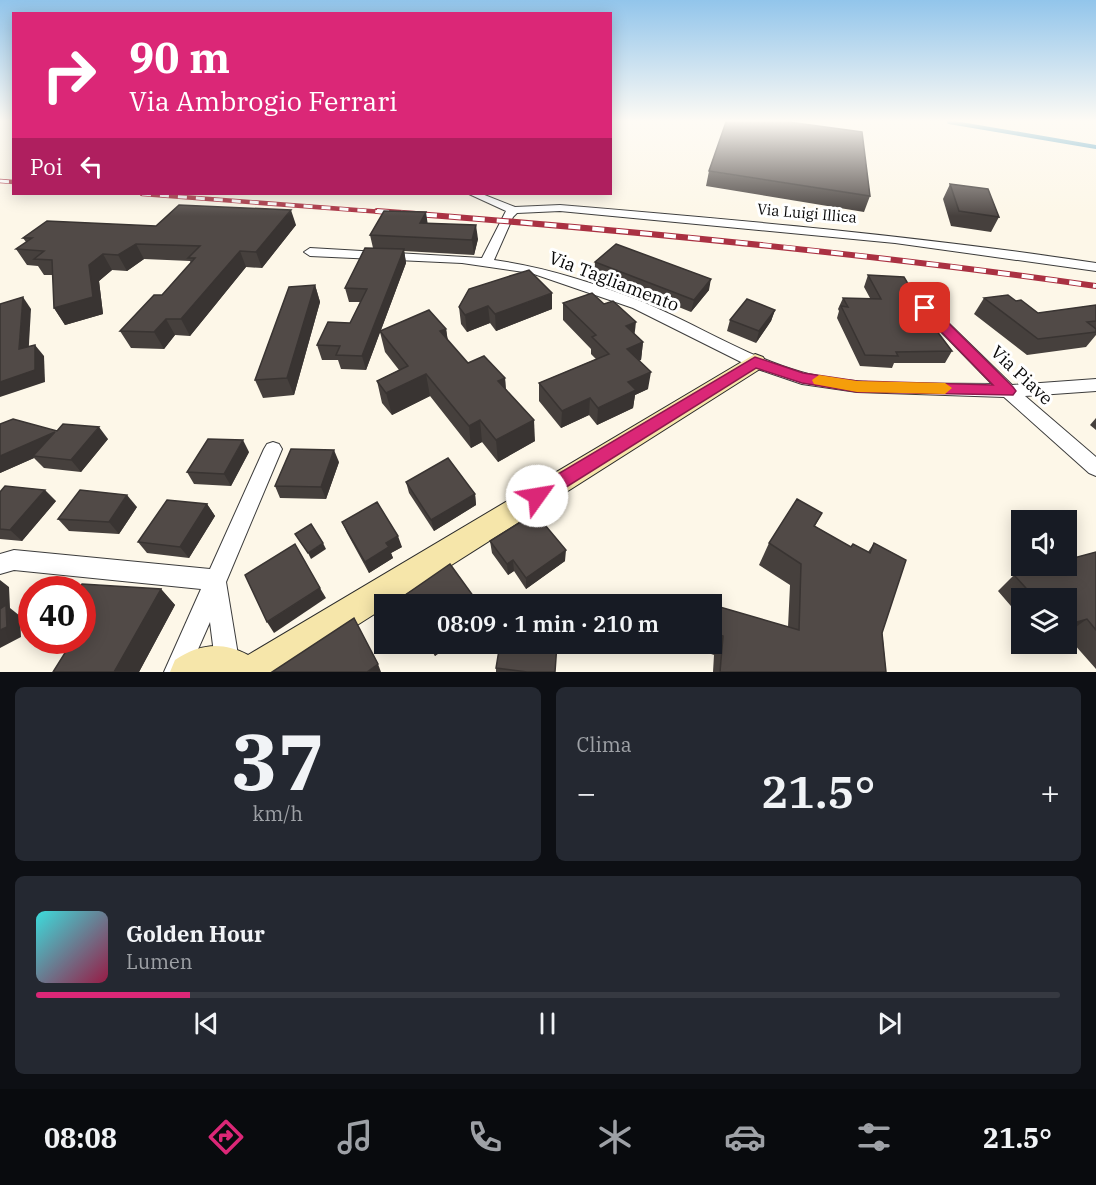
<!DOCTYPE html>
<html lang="it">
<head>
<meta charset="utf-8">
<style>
	body { margin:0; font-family:"IBM Plex Serif",serif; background:#242831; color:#f1f3f6; height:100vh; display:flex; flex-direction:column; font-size:22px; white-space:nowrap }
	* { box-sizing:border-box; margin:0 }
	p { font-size:20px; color:#9ea1a6 }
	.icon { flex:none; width:33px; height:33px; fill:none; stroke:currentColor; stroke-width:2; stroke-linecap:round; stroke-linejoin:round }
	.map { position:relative; height:672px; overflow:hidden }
	.details { display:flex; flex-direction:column; gap:15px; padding:15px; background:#0d0f14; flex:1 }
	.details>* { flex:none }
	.banner { position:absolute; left:12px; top:12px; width:600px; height:183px; border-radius:0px; box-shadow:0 3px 15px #0003; background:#db2777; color:#fff; overflow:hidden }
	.buttons { position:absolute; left:1011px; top:510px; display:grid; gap:12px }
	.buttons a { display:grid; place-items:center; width:66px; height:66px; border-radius:0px; background:#171b24; box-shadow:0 3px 15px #0003; font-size:30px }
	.speed { position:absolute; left:18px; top:576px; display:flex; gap:12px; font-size:30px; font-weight:700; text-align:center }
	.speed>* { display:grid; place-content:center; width:78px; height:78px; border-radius:50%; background:#171b24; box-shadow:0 3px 15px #0003; line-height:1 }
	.speed .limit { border:9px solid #d22; background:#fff; color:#111 }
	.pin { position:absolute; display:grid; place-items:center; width:51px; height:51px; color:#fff; margin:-26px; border-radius:12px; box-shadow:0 3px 9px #0006 }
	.me { position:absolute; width:66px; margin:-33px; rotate:58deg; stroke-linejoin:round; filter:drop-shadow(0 0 4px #0008) }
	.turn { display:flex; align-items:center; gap:21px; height:126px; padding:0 18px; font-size:27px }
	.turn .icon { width:78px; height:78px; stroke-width:2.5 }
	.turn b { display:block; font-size:42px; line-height:51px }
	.then { display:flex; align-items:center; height:57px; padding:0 18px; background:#0003; gap:12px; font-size:22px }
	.big { font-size:45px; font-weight:600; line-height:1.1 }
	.details .widget { flex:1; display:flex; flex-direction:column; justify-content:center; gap:9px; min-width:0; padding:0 21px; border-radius:9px; background:#242831 }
	.details .dial { align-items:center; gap:0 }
	.dial b { font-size:78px; line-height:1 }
	.song { display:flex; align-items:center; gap:18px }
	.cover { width:72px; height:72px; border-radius:9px; background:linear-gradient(135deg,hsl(180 70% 55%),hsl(340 70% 35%)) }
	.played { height:6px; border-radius:3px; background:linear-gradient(90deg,#db2777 15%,#363941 15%) }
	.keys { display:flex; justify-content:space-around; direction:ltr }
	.heat { display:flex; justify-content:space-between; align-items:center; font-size:33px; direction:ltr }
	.details .tiles { flex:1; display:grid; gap:15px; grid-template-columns:1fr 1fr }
	.widget:last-child { grid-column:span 2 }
	.trip { position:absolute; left:374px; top:594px; width:348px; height:60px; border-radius:0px; background:#171b24; box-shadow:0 3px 15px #0003; font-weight:600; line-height:60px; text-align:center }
	.tabs { display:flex; height:96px; justify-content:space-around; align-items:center; background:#090b0e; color:#9ea1a6 }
	.tabs .icon { width:42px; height:42px }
	.tabs .active { color:#db2777 }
	.tabs b { font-size:27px; color:#f1f3f6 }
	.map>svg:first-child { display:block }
</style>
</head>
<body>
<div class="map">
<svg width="1096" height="672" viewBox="0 0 1096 672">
	<rect width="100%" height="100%" fill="#fdf7e8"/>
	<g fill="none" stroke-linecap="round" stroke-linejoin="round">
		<polyline stroke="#4198be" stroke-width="4" points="949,122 1096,147"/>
		<g stroke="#3c3c3c" stroke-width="2">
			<g id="street">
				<path d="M469 194H482L515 207 560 205C739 220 918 236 1096 263V271L895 243 560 211 517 213 513 217 494 260C545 267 595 283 643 302 696 324 745 356 801 372 854 387 935 383 992 384L918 308 925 304 930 305 1012 385 1096 379V391L1025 396 1096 457V476L1089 473 1004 397 857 392 802 384 749 366 633 308 531 273 462 263 310 256 304 252 310 248 482 258 506 211Z"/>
				<polygon points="273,442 279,444 282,449 226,582 239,661 236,670 230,672 218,670 215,661 210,622 188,672 164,672 201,589 14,570 0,574 0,554 14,550 210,569 264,449 267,444"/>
			</g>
		</g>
		<g stroke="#2b2b2b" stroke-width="2">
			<path id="secondary" d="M755 354 763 357 766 362 763 367 390 604H384V608L283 672H170L175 660C199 644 222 641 248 655Z"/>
		</g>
		<use href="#street" fill="#fff" fill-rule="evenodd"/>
		<use href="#secondary" fill="#f6e6aa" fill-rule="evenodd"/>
		<g stroke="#aa3142" stroke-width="4.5">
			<g id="rail-far1">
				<polyline points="0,181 14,182"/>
				<polyline points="142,194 396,213"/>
			</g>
		</g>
		<g stroke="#aa3142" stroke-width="6">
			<path id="rail" d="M377 211C618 229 857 252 1096 286"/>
		</g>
		<use href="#rail-far1" stroke="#fff" stroke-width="3" stroke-dasharray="9" stroke-linecap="butt"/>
		<use href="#rail" stroke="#fff" stroke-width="4" stroke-dasharray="12" stroke-linecap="butt"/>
	</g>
	<g fill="#46403d">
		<polygon points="709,171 870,196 864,212 706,186"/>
		<polygon points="950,184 999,217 991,232 951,226 943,199"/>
		<polygon points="427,223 478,239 474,255 404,251 406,263 381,330 446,329 448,341 468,363 505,378 506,389 535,441 498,462 482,442 471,448 430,396 392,415 382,403 377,381 399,370 385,352 380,332 366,370 341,369 338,360 322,360 317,345 350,323 360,302 349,302 345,288 373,248 370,235"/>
		<polygon points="296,225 262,268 246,267 190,336 175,335 164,349 131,348 120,331 162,295 191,263 190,261 144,259 127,271 112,270 99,281 103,314 65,325 54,308 53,275 44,275 38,266 27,265 16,249 26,242 23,238 156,226"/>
		<polygon points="595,262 709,290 691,312 594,273"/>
		<polygon points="868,275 933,326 952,351 945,363 894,363 892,368 860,366 837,318 839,311 838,309 843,298 870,298 864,287"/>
		<polygon points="315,285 320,302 294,395 263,398 255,380"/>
		<polygon points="469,289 552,309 496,331 490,323 467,332 461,324 459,307"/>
		<polygon points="984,298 1016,301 1038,313 1096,305 1096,335 1086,347 1027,355 974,314"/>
		<polygon points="563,303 634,335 643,342 641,360 639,360 648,389 635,395 633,408 597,425 589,415 561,428 539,401 539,383 596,359 591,354 591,349 563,320"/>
		<polygon points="775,310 771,321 756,343 727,331 730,320"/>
		<polygon points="1096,418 1096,430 1090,425"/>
		<polygon points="0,424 57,431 108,439 81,472 44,468 34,458 0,473"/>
		<polygon points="249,452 231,486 194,484 187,472"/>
		<polygon points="339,462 326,499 280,498 275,486"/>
		<polygon points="406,482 475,494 476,505 434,531 409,493"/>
		<polygon points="0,492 56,501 22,541 0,539"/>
		<polygon points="207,504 215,516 189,558 147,553 138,542"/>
		<polygon points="137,507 119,534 69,531 58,519"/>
		<polygon points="822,513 815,526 850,547 853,544 868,552 874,543 886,672 713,672 714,655 702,651 703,644 711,644 711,611 713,605 788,627 790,585 759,565 769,543"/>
		<polygon points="342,522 402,547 391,553 393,558 369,573 347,533"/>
		<polygon points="490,541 565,561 526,589 514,571 508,575 492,553"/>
		<polygon points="1096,552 1096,669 1066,635 1066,598 1022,598 1022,619 998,591 1014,575"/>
		<polygon points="161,589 175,605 139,672 53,672 69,647 60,640 82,640"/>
		<polygon points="427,644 451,644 435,656"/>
		<polygon points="496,668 555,672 496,672"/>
	</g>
	<g fill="#393432">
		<polygon points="291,210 296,225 262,268 256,252"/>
		<polygon points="426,212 428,226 420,223"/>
		<polygon points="476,225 478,239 474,255 472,240"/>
		<polygon points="136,244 144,259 127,271 118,255"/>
		<polygon points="404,249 406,263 366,370 362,356"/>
		<polygon points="240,251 246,267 190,336 181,319"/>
		<polygon points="103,254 112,270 99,281 103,314 65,325 54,308 89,265"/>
		<polygon points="711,279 709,290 691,312 694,300"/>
		<polygon points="315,285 320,302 294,395 287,378"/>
		<polygon points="552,293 552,309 496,331 495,314"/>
		<polygon points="23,297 31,309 28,361 19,349"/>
		<polygon points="488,306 490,323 467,332 465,315"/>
		<polygon points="775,310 771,321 756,343 759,331"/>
		<polygon points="166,319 175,335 164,349 154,332"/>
		<polygon points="636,322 634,339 626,326"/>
		<polygon points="446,329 449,350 440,331"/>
		<polygon points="643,342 641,360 625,366 627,349"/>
		<polygon points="35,345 44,356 45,382 0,397 0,382"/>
		<polygon points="651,372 648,389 635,395 633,408 597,425 598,408 628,382"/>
		<polygon points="426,374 430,396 392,415 386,393"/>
		<polygon points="505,378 506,400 498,381"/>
		<polygon points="590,398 589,415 561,428 562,411"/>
		<polygon points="480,420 482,442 471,448 469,426"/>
		<polygon points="534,420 535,441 498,462 496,440"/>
		<polygon points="99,427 108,439 81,472 71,460"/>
		<polygon points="55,432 33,456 34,458 0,473 0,456"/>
		<polygon points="243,440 249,452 231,486 224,474"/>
		<polygon points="334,450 339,462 326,499 321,487"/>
		<polygon points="45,490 56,501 22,541 10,530"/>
		<polygon points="475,494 476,505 434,531 431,520"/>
		<polygon points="127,495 137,507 119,534 109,522"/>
		<polygon points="207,504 215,516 189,558 180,547"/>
		<polygon points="398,536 402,547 391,553 393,558 369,573 365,562 386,543"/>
		<polygon points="323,543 326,549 311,559 308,553"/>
		<polygon points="566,550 565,561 526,589 526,578"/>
		<polygon points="513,560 514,571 508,575 507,564"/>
		<polygon points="0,580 9,587 10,608 20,616 21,637 0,648"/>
		<polygon points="320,588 326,598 274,633 267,622"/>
		<polygon points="161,589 175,605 139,672 114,672"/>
		<polygon points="474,597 476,604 464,604"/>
		<polygon points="1087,619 1066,634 1066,625"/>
		<polygon points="435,644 451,644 435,656 432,646"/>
		<polygon points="378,664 381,672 367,672"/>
	</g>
	<g fill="#514a47" stroke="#393432" stroke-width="1.5">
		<polygon points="726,122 789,122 862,132 870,196 709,171"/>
		<polygon points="950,184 988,189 999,217 959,211"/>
		<polygon points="179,205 291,210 256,252 240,251 181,319 166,319 154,332 120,331 154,295 162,295 195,258 188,258 200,246 136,244 118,255 103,254 89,265 93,297 54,308 52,260 34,259 44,251 16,249 32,238 23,238 47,221 156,226"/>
		<polygon points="384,211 426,212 420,223 476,225 472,240 370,235"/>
		<polygon points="616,244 711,279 694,300 595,262"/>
		<polygon points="365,248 404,249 362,356 336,355 340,346 317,345 328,322 350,323 367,289 345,288"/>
		<polygon points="529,270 552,293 495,314 488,306 465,315 459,307 469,289"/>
		<polygon points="868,275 904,277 933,326 952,351 896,352 898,356 865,355 841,306 848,307 843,298 881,299"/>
		<polygon points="315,285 287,378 255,380 289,287"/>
		<polygon points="592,293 604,304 613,301 636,322 626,326 643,342 627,349 651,372 628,382 636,390 598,408 590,398 562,411 539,383 609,354 592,337 596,335 563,303"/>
		<polygon points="1008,295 1016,301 1021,300 1038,313 1096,305 1096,321 1087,322 1096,329 1096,332 1038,339 984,298"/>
		<polygon points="23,297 19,349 35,345 35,370 0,382 0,304"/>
		<polygon points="747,299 775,310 759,331 730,320"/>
		<polygon points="429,310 446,329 440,331 468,363 484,356 505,378 498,381 534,420 496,440 480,420 469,426 426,374 386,393 377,381 408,366 380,331"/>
		<polygon points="13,419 57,431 63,424 99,427 71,460 33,456 55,432 0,456 0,424"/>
		<polygon points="208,439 243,440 224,474 187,472"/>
		<polygon points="291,449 334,450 321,487 275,486"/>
		<polygon points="448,458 475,494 431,520 406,482"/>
		<polygon points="5,486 45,490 10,530 0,529 0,492"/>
		<polygon points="80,490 127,495 109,522 58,519"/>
		<polygon points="797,499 822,513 814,526 851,547 853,544 870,553 874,543 906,560 882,633 886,672 720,672 723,636 711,632 713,605 799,630 801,564 769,543"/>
		<polygon points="167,500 207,504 180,547 138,542"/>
		<polygon points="377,502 398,536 386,543 389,547 365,562 342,522"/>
		<polygon points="535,513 566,550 526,578 513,560 507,564 490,541"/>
		<polygon points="311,524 323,543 308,553 295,534"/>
		<polygon points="295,544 320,588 267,622 245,575"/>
		<polygon points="1096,552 1096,630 1087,619 1066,625 1066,598 1035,598 1014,575 1048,566 1066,566 1066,560"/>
		<polygon points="450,564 474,597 464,604 405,604 401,598"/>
		<polygon points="82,584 161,589 114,672 53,672 73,640 82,640 82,590 78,590"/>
		<polygon points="6,605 7,627 0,630 0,609"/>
		<polygon points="354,618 378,664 367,672 272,672"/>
		<polygon points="500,644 557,644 555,672 527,672 496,668"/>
	</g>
	<linearGradient id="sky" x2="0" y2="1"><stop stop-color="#92c5eb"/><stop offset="0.56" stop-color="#fefbf5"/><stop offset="1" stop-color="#fefbf5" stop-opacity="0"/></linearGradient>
	<rect width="1096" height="216" fill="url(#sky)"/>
	<polygon fill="#db2777" stroke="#8e194d" stroke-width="1.5" points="925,304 930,305 1013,387 1016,391 1013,395 857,392 802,383 756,368 544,501 537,503 531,501 529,496 531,490 755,357 803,373 857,381 993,385 921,311 921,305"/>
	<polygon fill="#f59e0b" points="819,375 857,381 945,383 952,388 945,394 857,392 814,384 812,380"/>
	<g text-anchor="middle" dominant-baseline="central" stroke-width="6" stroke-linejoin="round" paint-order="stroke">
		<g font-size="15" fill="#090909" stroke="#fff">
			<text transform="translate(807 213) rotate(5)">Via Luigi Illica</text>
		</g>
		<g font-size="18" fill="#090909" stroke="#fff">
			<text transform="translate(614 281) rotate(21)">Via Tagliamento</text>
			<text transform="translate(1022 375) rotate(43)">Via Piave</text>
		</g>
	</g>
</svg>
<div class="buttons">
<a><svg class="icon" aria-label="sound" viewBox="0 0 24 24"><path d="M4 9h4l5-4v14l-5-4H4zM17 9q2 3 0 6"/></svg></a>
<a><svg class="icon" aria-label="layers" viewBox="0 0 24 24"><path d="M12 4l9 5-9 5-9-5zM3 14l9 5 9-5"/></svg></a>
</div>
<div class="speed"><div class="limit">40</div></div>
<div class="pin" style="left:925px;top:308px;background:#d93025"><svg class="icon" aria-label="arrive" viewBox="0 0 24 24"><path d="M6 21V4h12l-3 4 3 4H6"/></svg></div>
<svg class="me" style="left:537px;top:496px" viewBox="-20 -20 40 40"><circle r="19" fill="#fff"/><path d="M0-13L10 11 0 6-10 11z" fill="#db2777"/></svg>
<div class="trip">08:09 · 1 min · 210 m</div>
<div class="banner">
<div class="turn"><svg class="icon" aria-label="right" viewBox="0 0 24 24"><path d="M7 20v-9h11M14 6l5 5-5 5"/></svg><div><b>90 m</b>Via Ambrogio Ferrari</div></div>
<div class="then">Poi<svg class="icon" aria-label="left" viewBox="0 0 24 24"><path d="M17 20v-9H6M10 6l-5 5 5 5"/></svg></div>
</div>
</div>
<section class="details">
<div class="tiles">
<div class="widget dial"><b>37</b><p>km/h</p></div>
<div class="widget"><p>Clima</p>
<div class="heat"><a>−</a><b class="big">21.5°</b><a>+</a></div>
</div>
<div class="widget">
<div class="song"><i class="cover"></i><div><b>Golden Hour</b><p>Lumen</p></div></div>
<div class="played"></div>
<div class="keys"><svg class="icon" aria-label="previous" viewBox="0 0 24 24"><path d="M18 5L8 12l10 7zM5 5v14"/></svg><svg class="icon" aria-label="pause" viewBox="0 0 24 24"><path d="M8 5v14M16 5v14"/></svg><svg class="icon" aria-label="next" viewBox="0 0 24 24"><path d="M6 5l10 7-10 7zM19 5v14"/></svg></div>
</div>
</div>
</section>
<nav class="tabs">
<b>08:08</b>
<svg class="icon active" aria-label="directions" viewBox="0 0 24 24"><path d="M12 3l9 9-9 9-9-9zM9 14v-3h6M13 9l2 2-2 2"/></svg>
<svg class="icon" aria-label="music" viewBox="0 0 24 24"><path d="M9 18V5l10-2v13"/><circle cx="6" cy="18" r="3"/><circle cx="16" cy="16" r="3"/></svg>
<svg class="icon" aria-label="phone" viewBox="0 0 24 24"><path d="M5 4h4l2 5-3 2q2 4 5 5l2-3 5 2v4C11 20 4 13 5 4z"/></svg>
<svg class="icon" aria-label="climate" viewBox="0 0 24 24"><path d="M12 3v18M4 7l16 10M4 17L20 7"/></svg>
<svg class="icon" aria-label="car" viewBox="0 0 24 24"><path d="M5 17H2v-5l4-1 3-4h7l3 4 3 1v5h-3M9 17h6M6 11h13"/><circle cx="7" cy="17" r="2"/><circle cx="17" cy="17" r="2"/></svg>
<svg class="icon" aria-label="filters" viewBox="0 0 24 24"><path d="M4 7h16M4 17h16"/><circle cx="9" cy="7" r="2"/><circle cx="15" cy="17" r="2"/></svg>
<b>21.5°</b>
</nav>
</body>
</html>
